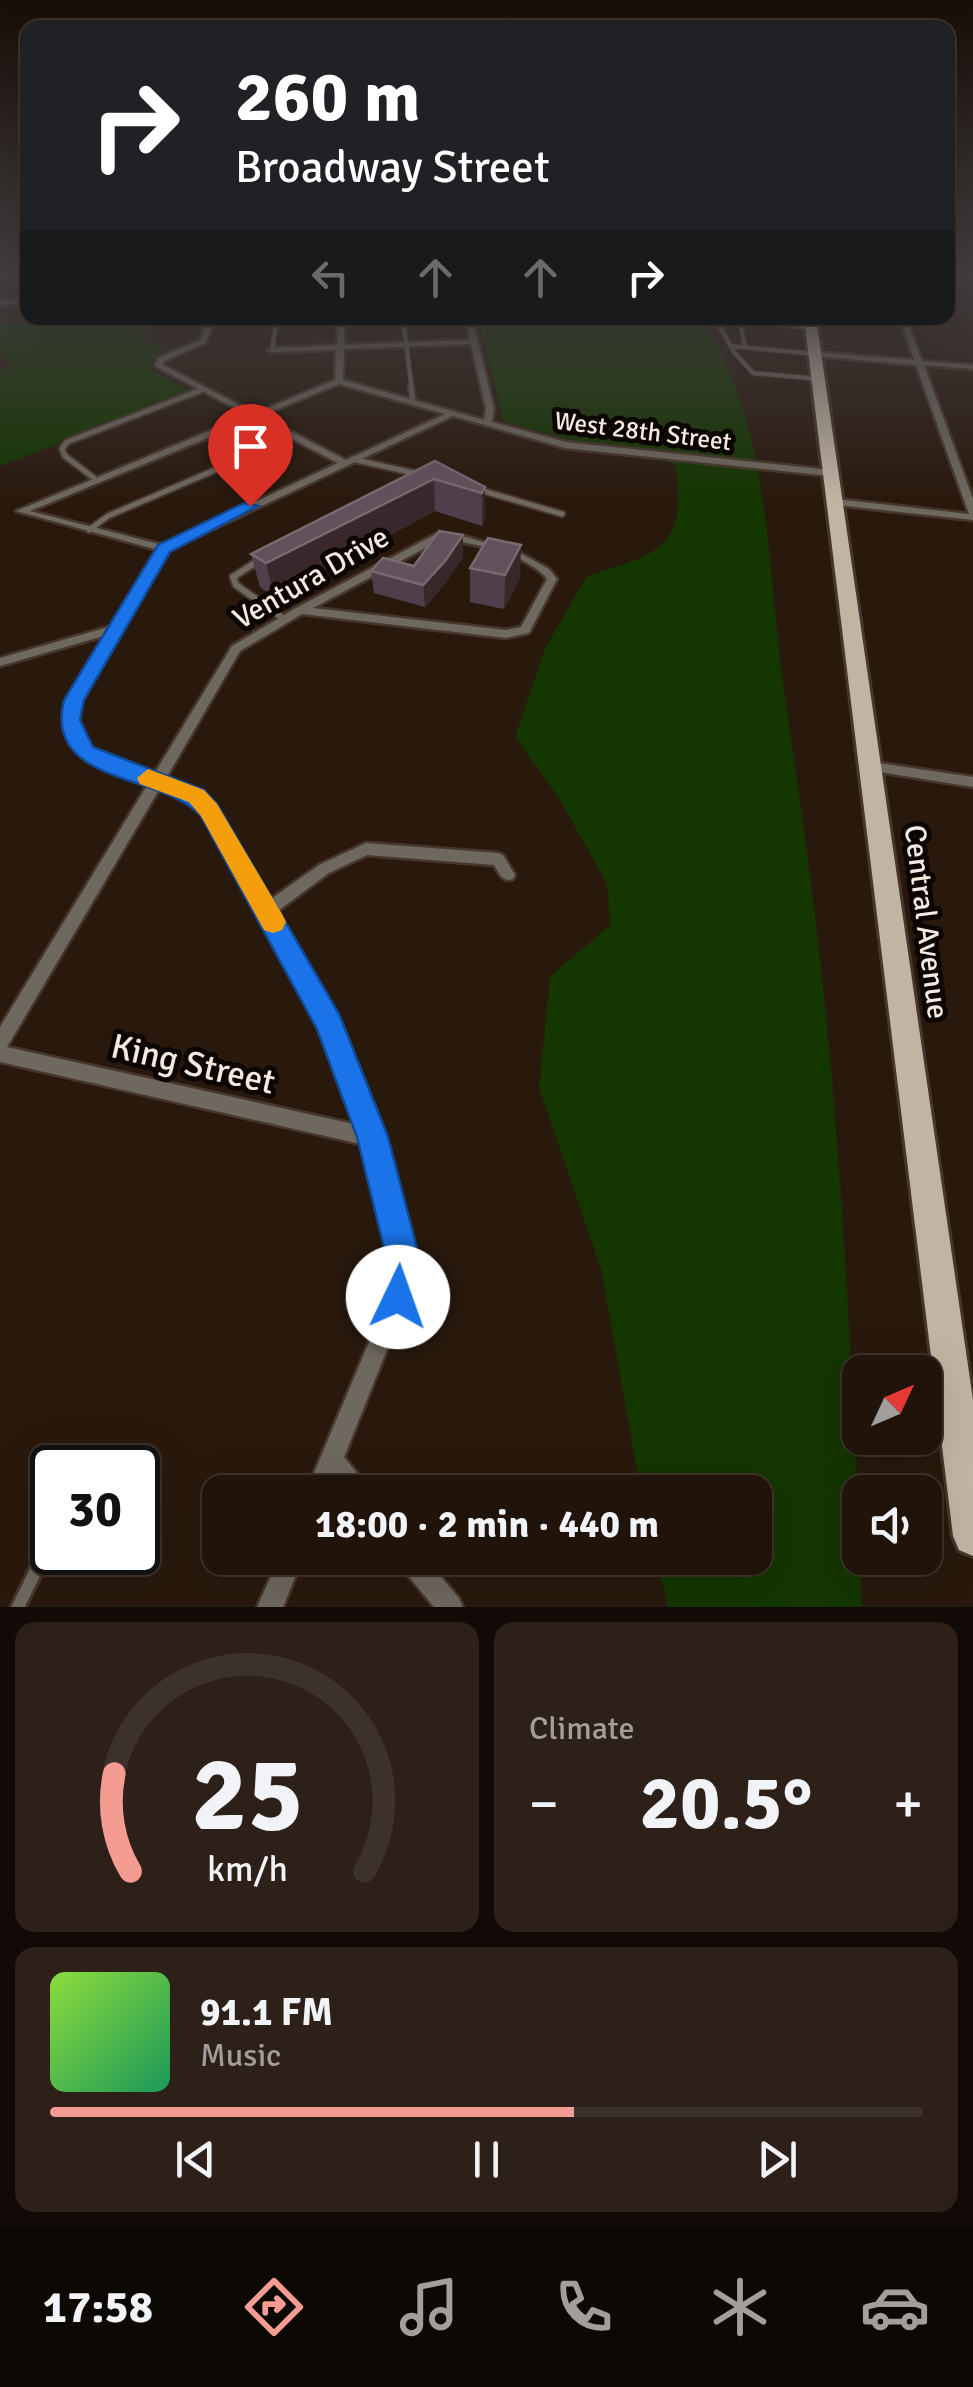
<!DOCTYPE html>
<html lang="en">
<head>
<meta charset="utf-8">
<style>
	body { margin:0; font-family:Signika,sans-serif; background:#2c2018; color:#f1f3f6; height:100vh; display:flex; flex-direction:column; font-size:38px; white-space:nowrap }
	* { box-sizing:border-box; margin:0 }
	p { font-size:32px; color:#a19e9c }
	.icon { flex:none; width:55px; height:55px; fill:none; stroke:currentColor; stroke-width:2; stroke-linecap:round; stroke-linejoin:round }
	.map { position:relative; height:1607px; overflow:hidden }
	.details { display:flex; flex-direction:column; gap:15px; padding:15px; background:#110a06; flex:1 }
	.details>* { flex:none }
	.top-card { position:absolute; left:20px; top:20px; width:935px; height:305px; border-radius:20px; box-shadow:0 10px 40px #0002,0 0 0 2px #3c322b; background:#202124; color:#fff; overflow:hidden }
	.needle { width:65px; rotate:46deg }
	.fabs { position:absolute; left:842px; top:1355px; display:grid; gap:20px }
	.fabs a { display:grid; place-items:center; width:100px; height:100px; border-radius:20px; background:#1f130a; box-shadow:0 10px 40px #0002,0 0 0 2px #3c322b; font-size:50px }
	.speed { position:absolute; left:30px; top:1445px; display:flex; gap:20px; font-size:50px; font-weight:700; text-align:center }
	.speed>* { display:grid; place-content:center; width:130px; height:130px; border-radius:50%; background:#1f130a; box-shadow:0 10px 40px #0002,0 0 0 2px #3c322b; line-height:1 }
	.speed .limit { border:5px solid #111; border-radius:15px; background:#fff; color:#111 }
	.pin { position:absolute; display:grid; place-items:center; width:85px; height:85px; color:#fff; margin:-102px -42px; border-radius:50% 50% 50% 0; rotate:-45deg; box-shadow:0 0 10px #0007 }
	.pin .icon { rotate:45deg }
	.me { position:absolute; width:110px; margin:-55px; rotate:3deg; stroke-linejoin:round; filter:drop-shadow(0 0 8px #0008) }
	.turn { display:flex; align-items:center; gap:35px; height:210px; padding:0 50px; font-size:45px }
	.turn .icon { width:130px; height:130px; stroke-width:2.5 }
	.turn b { display:block; font-size:70px; line-height:85px }
	.lanes { display:flex; align-items:center; height:95px; padding:0 50px; background:#0003; justify-content:center; gap:50px; direction:ltr }
	.lanes .off { opacity:.35 }
	.big { font-size:75px; font-weight:700; line-height:1.1 }
	.details .widget { flex:1; display:flex; flex-direction:column; justify-content:center; gap:15px; min-width:0; padding:0 35px; border-radius:20px; background:#2c2018 }
	.details .dial { align-items:center; gap:0 }
	.dial svg { height:260px; overflow:visible; fill:none; stroke:#3c322b; stroke-width:7; stroke-linecap:round; text-anchor:middle }
	.dial text { fill:#f1f3f6; stroke:none }
	.song { display:flex; align-items:center; gap:30px }
	.cover { width:120px; height:120px; border-radius:15px; background:linear-gradient(135deg,hsl(90 70% 55%),hsl(150 70% 35%)) }
	.played { height:10px; border-radius:5px; background:linear-gradient(90deg,#f59c92 60%,#3c322b 60%) }
	.keys { display:flex; justify-content:space-around; direction:ltr }
	.heat { display:flex; justify-content:space-between; align-items:center; font-size:55px; direction:ltr }
	.details .tiles { flex:1; display:grid; gap:15px; grid-template-columns:1fr 1fr }
	.widget:last-child { grid-column:span 2 }
	.trip { position:absolute; left:202px; top:1475px; width:570px; height:100px; border-radius:20px; background:#1f130a; box-shadow:0 10px 40px #0002,0 0 0 2px #3c322b; font-weight:700; line-height:100px; text-align:center }
	.tab-bar { display:flex; height:160px; justify-content:space-around; align-items:center; background:#0c0804; color:#a19e9c }
	.tab-bar .icon { width:70px; height:70px }
	.tab-bar .active { color:#f59c92 }
	.tab-bar b { font-size:45px; color:#f1f3f6 }
	.map>svg:first-child { display:block }
</style>
</head>
<body>
<div class="map">
<svg width="973" height="1607" viewBox="0 0 973 1607">
	<rect width="100%" height="100%" fill="#29190d"/>
	<g fill="#143601">
		<path d="M479 318 583 321 702 318C770 429 766 549 782 674 792 747 803 819 812 891 842 1129 852 1368 862 1607H668L656 1558H755V1492H641L601 1269 539 1088 550 977 610 925 607 884 559 798 515 737 545 648 587 576C657 554 689 549 675 465L641 448 570 440 503 421Z"/>
		<polygon points="44,322 144,324 154,329 138,335 166,352 154,357 149,368 194,393 0,466 0,371 12,367 0,354 0,324"/>
	</g>
	<g fill="none" stroke-linecap="round" stroke-linejoin="round">
		<g stroke="#46362b" stroke-width="6">
			<g id="lane-far3">
				<polyline points="403,318 412,391"/>
				<polyline points="715,318 734,352 753,373 818,379"/>
				<polyline points="721,318 812,328"/>
				<polyline points="740,322 745,347"/>
				<polyline points="730,346 815,354"/>
				<polyline points="272,350 277,318"/>
				<polyline points="199,391 204,389"/>
			</g>
		</g>
		<g stroke="#46362b" stroke-width="9">
			<g id="lane-far2">
				<polyline points="411,388 413,401"/>
				<polyline points="352,459 418,474"/>
				<polyline points="94,478 65,456 62,449 67,442 204,389"/>
				<polyline points="480,490 562,514"/>
				<polyline points="89,530 108,516 294,436"/>
			</g>
		</g>
		<g stroke="#46362b" stroke-width="10">
			<polyline id="lane-far1" points="261,559 233,577 236,585 284,619"/>
		</g>
		<g stroke="#46362b" stroke-width="18">
			<polyline id="lane" points="18,1607 50,1542"/>
		</g>
		<g stroke="#46362b" stroke-width="5">
			<g id="street">
				<polygon points="28,299 28,303 0,305 0,301"/>
				<path d="M209 318H215L206 343 164 361 163 365 255 413 335 380 336 350 272 352 268 350 272 348 337 345 338 318H344V345L470 340 466 318H472L494 409 492 422 566 442 830 470 835 473 830 476 565 448 453 416 168 550 80 701C80 709 78 719 79 726 86 757 128 767 153 776L232 646 296 608 436 534 467 537 522 554 549 569 557 579 529 633 506 638 302 614 240 651 165 780 196 793 214 806 268 901 319 865 366 843 498 853 503 855 515 875 513 879C502 883 499 873 494 865L367 855 329 873 275 913 337 1024 381 1137 411 1251 408 1297 344 1457 366 1484 370 1492H343L334 1481 330 1492H306L388 1297 391 1251 365 1145 0 1062V1027L148 784C110 771 57 754 68 704 71 687 97 651 107 635L0 666V658L112 626 158 550 16 511 248 415 155 366 158 358 200 340ZM471 344 486 409 484 420 343 380 344 349ZM339 384 445 414 346 460 261 416ZM254 419 338 463 163 545 30 511ZM442 539C475 544 524 552 547 579L521 627 506 630 313 608ZM160 788 187 800 204 814 322 1027 358 1125 7 1047Z"/>
				<polygon points="900,318 906,318 922,361 973,365 973,369 924,365 973,499 973,520 836,505 831,502 836,499 969,514 916,365 815,356 811,354 815,352 914,360"/>
				<polygon points="872,762 973,777 973,787 867,770 865,767"/>
				<polygon points="279,1558 303,1558 283,1607 257,1607"/>
				<polygon points="398,1558 425,1558 459,1598 463,1607 434,1607 401,1567"/>
			</g>
		</g>
		<g stroke="#46362b" stroke-width="6">
			<polygon id="primary" points="804,318 816,318 973,1400 973,1556 959,1550 953,1536"/>
		</g>
		<use href="#lane-far3" stroke="#6e685f" stroke-width="4"/>
		<use href="#lane-far2" stroke="#6e685f" stroke-width="5"/>
		<use href="#lane-far1" stroke="#6e685f" stroke-width="6"/>
		<use href="#lane" stroke="#6e685f" stroke-width="12"/>
		<use href="#street" fill="#6e685f" fill-rule="evenodd"/>
		<use href="#primary" fill="#c0b4a3" fill-rule="evenodd"/>
	</g>
	<g fill="#4f3f4a">
		<polygon points="435,461 485,487 485,519 482,526 435,511 274,597 260,587 251,554"/>
		<polygon points="463,535 463,557 446,582 425,607 374,593 371,571 414,566"/>
		<polygon points="470,568 520,578 504,609 470,602"/>
	</g>
	<g fill="#39282b">
		<polygon points="434,479 435,511 274,597 266,563"/>
		<polygon points="485,487 485,519 482,526 482,493"/>
		<polygon points="463,535 463,557 446,582 425,607 423,585"/>
		<polygon points="521,545 520,578 504,609 505,575"/>
	</g>
	<g fill="#61515b" stroke="#786970" stroke-width="2.5">
		<polygon points="435,461 485,487 482,493 434,479 266,563 251,554"/>
		<polygon points="439,531 463,535 445,561 423,585 371,571 383,558 414,566"/>
		<polygon points="488,538 521,545 505,575 470,568"/>
	</g>
	<linearGradient id="sky" x2="0" y2="1"><stop stop-color="#170e07"/><stop offset="0.55" stop-color="#433e40"/><stop offset="1" stop-color="#433e40" stop-opacity="0"/></linearGradient>
	<rect width="973" height="500" fill="url(#sky)"/>
	<path fill="#1a73e8" stroke="#114b97" stroke-width="2.5" d="M244 503 258 506 170 552 84 700 80 720 93 747 204 790 217 804 339 1014 388 1137 418 1252 415 1297 410 1309 398 1314 386 1309 381 1297 385 1252 357 1137 317 1029 201 816C162 773 43 785 64 700L158 545Z"/>
	<polygon fill="#f59e0b" points="148,769 204,790 217,804 282,914 286,922 282,930 273,933 264,930 201,816 189,802 140,784 137,778"/>
	<g text-anchor="middle" dominant-baseline="central" stroke-width="10" stroke-linejoin="round" paint-order="stroke">
		<g font-size="25" fill="#f5eae2" stroke="#0c0603">
			<text transform="translate(643 431) rotate(7)">West 28th Street</text>
		</g>
		<g font-size="30" fill="#f5eae2" stroke="#0c0603">
			<text transform="translate(311 578) rotate(-30)">Ventura Drive</text>
			<text transform="translate(926 922) rotate(83)">Central Avenue</text>
		</g>
		<g font-size="35" fill="#f5eae2" stroke="#0c0603">
			<text transform="translate(193 1064) rotate(13)">King Street</text>
		</g>
	</g>
</svg>
<div class="fabs">
<a><svg class="needle" viewBox="-14 -14 28 28"><path d="M0-13l5 13h-10z" fill="#e53935"/><path d="M0 13l5-13h-10z" fill="#a19e9c"/></svg></a>
<a><svg class="icon" aria-label="sound" viewBox="0 0 24 24"><path d="M4 9h4l5-4v14l-5-4H4zM17 9q2 3 0 6"/></svg></a>
</div>
<div class="speed"><div class="limit">30</div></div>
<div class="pin" style="left:250px;top:506px;background:#d93025"><svg class="icon" aria-label="arrive" viewBox="0 0 24 24"><path d="M6 21V4h12l-3 4 3 4H6"/></svg></div>
<svg class="me" style="left:398px;top:1297px" viewBox="-20 -20 40 40"><circle r="19" fill="#fff"/><path d="M0-13L10 11 0 6-10 11z" fill="#1a73e8"/></svg>
<div class="trip">18:00 · 2 min · 440 m</div>
<div class="top-card">
<div class="turn"><svg class="icon" aria-label="right" viewBox="0 0 24 24"><path d="M7 20v-9h11M14 6l5 5-5 5"/></svg><div><b>260 m</b>Broadway Street</div></div>
<div class="lanes"><svg class="icon off" aria-label="left" viewBox="0 0 24 24"><path d="M17 20v-9H6M10 6l-5 5 5 5"/></svg><svg class="icon off" aria-label="ahead" viewBox="0 0 24 24"><path d="M12 20V5M6 11l6-6 6 6"/></svg><svg class="icon off" aria-label="ahead" viewBox="0 0 24 24"><path d="M12 20V5M6 11l6-6 6 6"/></svg><svg class="icon" aria-label="right" viewBox="0 0 24 24"><path d="M7 20v-9h11M14 6l5 5-5 5"/></svg></div>
</div>
</div>
<section class="details">
<div class="tiles">
<div class="widget dial"><svg viewBox="0 0 100 80">
<path d="M14 69A42 42 0 1 1 86 69"/>
<path d="M14 69A42 42 0 0 1 9 39" stroke="#f59c92"/>
<text x="50" y="56" font-size="32" font-weight="700">25</text>
<text x="50" y="72" font-size="11">km/h</text>
</svg></div>
<div class="widget"><p>Climate</p>
<div class="heat"><a>−</a><b class="big">20.5°</b><a>+</a></div>
</div>
<div class="widget">
<div class="song"><i class="cover"></i><div><b>91.1 FM</b><p>Music</p></div></div>
<div class="played"></div>
<div class="keys"><svg class="icon" aria-label="previous" viewBox="0 0 24 24"><path d="M18 5L8 12l10 7zM5 5v14"/></svg><svg class="icon" aria-label="pause" viewBox="0 0 24 24"><path d="M8 5v14M16 5v14"/></svg><svg class="icon" aria-label="next" viewBox="0 0 24 24"><path d="M6 5l10 7-10 7zM19 5v14"/></svg></div>
</div>
</div>
</section>
<nav class="tab-bar">
<b>17:58</b>
<svg class="icon active" aria-label="directions" viewBox="0 0 24 24"><path d="M12 3l9 9-9 9-9-9zM9 14v-3h6M13 9l2 2-2 2"/></svg>
<svg class="icon" aria-label="music" viewBox="0 0 24 24"><path d="M9 18V5l10-2v13"/><circle cx="6" cy="18" r="3"/><circle cx="16" cy="16" r="3"/></svg>
<svg class="icon" aria-label="phone" viewBox="0 0 24 24"><path d="M5 4h4l2 5-3 2q2 4 5 5l2-3 5 2v4C11 20 4 13 5 4z"/></svg>
<svg class="icon" aria-label="climate" viewBox="0 0 24 24"><path d="M12 3v18M4 7l16 10M4 17L20 7"/></svg>
<svg class="icon" aria-label="car" viewBox="0 0 24 24"><path d="M5 17H2v-5l4-1 3-4h7l3 4 3 1v5h-3M9 17h6M6 11h13"/><circle cx="7" cy="17" r="2"/><circle cx="17" cy="17" r="2"/></svg>
</nav>
</body>
</html>
